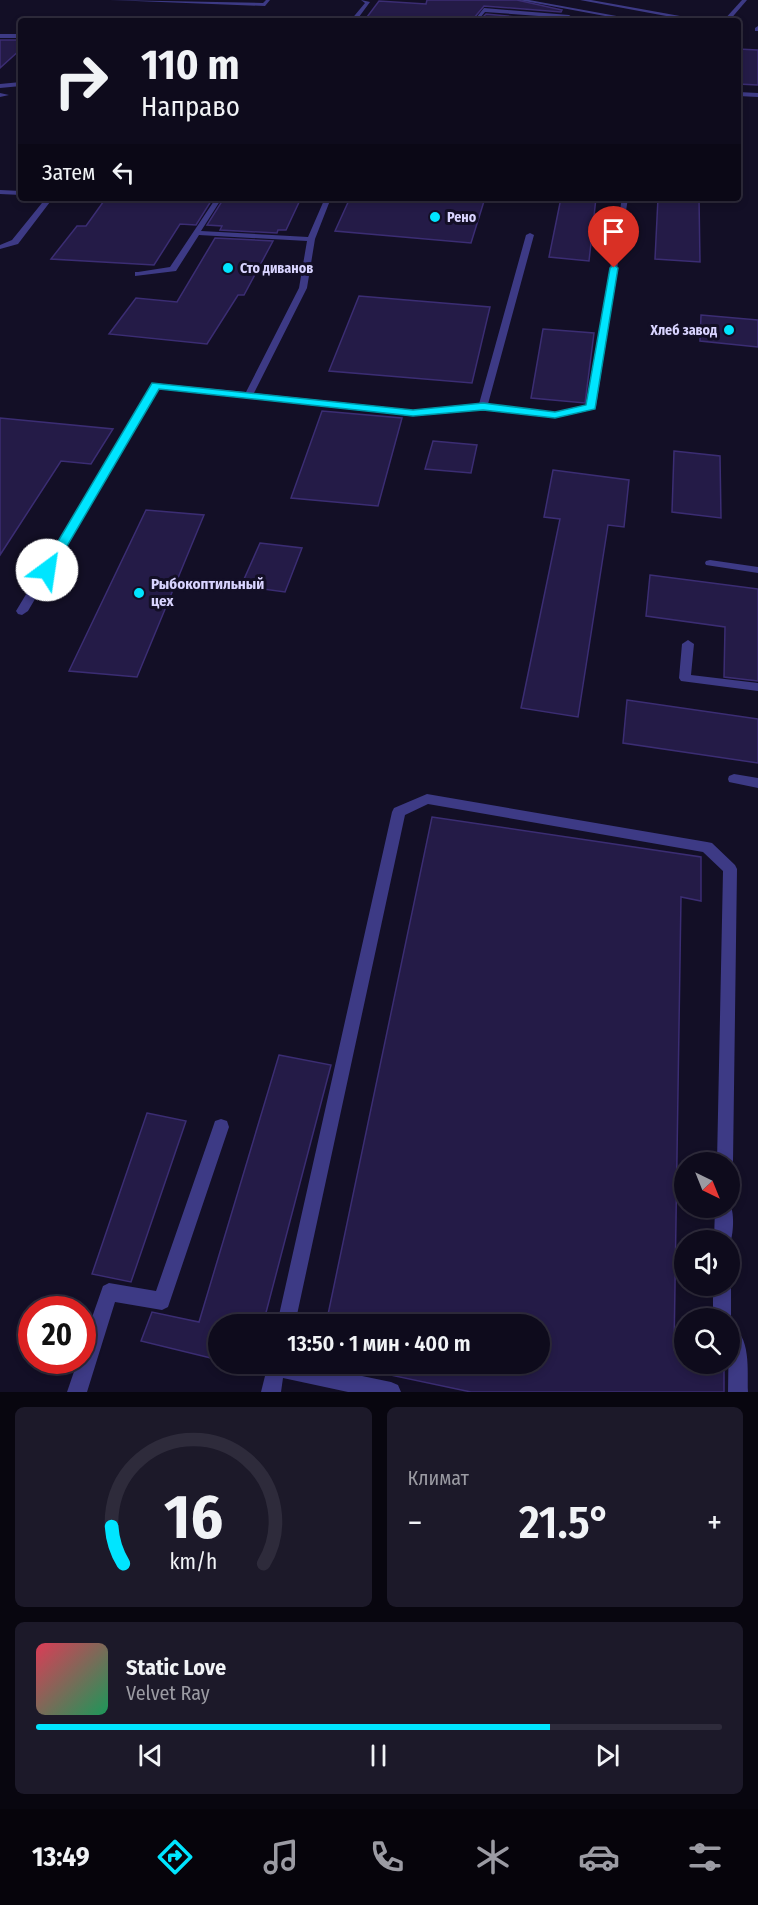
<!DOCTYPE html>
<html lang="ru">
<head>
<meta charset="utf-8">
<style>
	body { margin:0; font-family:"Fira Sans Condensed",sans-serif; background:#1c1929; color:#f1f3f6; height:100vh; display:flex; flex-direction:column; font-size:22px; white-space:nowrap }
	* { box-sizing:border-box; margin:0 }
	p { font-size:20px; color:#9b9ba3 }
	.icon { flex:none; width:33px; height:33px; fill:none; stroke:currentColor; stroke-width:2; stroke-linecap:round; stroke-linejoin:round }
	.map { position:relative; height:1392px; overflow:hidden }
	.panel { display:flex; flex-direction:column; gap:15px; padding:15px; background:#08060f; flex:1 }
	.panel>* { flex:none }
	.hud { position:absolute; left:18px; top:18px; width:723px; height:183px; border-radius:6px; box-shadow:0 3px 9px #0003,0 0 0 2px #2e2b3b; background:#0e0b1c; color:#f1f3f6; overflow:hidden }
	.needle { width:39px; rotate:137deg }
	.controls { position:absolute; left:674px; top:1152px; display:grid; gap:12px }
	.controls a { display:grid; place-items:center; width:66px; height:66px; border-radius:50%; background:#0e0b1c; box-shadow:0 3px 9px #0003,0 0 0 2px #2e2b3b; font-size:30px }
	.speed { position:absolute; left:18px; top:1296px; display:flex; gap:12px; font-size:30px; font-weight:700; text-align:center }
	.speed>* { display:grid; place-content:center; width:78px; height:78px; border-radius:50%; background:#0e0b1c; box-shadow:0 3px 9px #0003,0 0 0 2px #2e2b3b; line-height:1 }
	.speed .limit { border:9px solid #d22; background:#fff; color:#111 }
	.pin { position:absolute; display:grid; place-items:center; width:51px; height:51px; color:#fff; margin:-62px -26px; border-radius:50% 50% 50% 0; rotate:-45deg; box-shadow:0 0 6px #0007 }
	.pin .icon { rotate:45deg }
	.me { position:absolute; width:66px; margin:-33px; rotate:31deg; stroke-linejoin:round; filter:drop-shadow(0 0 4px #0008) }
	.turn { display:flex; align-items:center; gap:21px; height:126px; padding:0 24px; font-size:27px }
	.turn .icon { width:78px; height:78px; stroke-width:2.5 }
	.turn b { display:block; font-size:42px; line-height:51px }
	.then { display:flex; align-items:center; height:57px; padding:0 24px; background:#0003; gap:12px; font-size:22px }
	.big { font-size:45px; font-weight:600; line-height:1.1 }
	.panel .card { flex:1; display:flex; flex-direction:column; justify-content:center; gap:9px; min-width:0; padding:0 21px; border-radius:9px; background:#1c1929 }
	.panel .dial { align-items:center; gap:0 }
	.dial svg { height:156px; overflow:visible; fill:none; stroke:#2e2b3b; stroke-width:7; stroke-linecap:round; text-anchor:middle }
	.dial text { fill:#f1f3f6; stroke:none }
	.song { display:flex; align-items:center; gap:18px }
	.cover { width:72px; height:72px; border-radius:9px; background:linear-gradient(135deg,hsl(350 70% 55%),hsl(150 70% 35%)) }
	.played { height:6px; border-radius:3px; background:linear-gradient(90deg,#00e5ff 75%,#2e2b3b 75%) }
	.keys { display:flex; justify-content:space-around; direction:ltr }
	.heat { display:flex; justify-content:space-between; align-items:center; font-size:33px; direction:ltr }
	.panel .tiles { flex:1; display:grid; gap:15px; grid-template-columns:1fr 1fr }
	.card:last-child { grid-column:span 2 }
	.trip { position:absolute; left:208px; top:1314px; width:342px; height:60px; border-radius:30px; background:#0e0b1c; box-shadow:0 3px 9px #0003,0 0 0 2px #2e2b3b; font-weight:600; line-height:60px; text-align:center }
	.tab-bar { display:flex; height:96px; justify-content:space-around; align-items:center; background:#06040b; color:#9b9ba3 }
	.tab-bar .icon { width:42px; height:42px }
	.tab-bar .on { color:#00e5ff }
	.tab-bar b { font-size:27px; color:#f1f3f6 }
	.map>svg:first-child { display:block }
</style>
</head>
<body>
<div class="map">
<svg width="758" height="1392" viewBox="0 0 758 1392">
	<rect width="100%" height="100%" fill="#130f26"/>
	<g fill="#241b47" stroke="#3b2d73" stroke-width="1.5">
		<polygon points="427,0 517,0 562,10 561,12 484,6 474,18 480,20 486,14 557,21 364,21 379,1 426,4"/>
		<polygon points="0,40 21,40 21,49 0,68"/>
		<polygon points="738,49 758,50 758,85 738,84"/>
		<polygon points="106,198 213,198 196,225 180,224 154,265 51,259 77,226 86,226"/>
		<polygon points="224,198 301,198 286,230 278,230 277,233 220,230 222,226 207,225"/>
		<polygon points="350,198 485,198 471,243 335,231"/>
		<polygon points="561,198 596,198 589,261 549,257"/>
		<polygon points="658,198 699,198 700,262 655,259"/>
		<polygon points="215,238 273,241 244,295 238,295 207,344 109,334 136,298 177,302"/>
		<polygon points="359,296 490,307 472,383 329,371"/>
		<polygon points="701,315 758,320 758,347 700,341"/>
		<polygon points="543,329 594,333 585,403 531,398"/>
		<polygon points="322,411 402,418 378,506 291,498"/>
		<polygon points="0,418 113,429 91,464 61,461 0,555"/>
		<polygon points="433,441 477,445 471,473 425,469"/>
		<polygon points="674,451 720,456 721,518 672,512"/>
		<polygon points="553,470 629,480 624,527 608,525 578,717 521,708 560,519 544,517"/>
		<polygon points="146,510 204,515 137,677 69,671"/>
		<polygon points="260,543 302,548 285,592 241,586"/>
		<polygon points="650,575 758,589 758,681 724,677 725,627 646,616"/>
		<polygon points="627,700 758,719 758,763 623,743"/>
		<polygon points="432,817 701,857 701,901 681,897 674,1350 684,1352 684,1364 724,1364 724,1392 471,1392 376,1372 377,1364 540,1364 540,1324 326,1324"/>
		<polygon points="279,1055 331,1065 263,1324 219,1324 219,1360 141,1341 152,1312 199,1322"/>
		<polygon points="147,1113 186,1121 131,1282 92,1274"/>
	</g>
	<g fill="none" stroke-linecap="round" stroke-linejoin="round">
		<g fill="#3d3a85" fill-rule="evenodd">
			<polygon points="110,0 263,3 266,0 270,0 265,6"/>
			<polygon points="361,0 370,2 356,21 350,21 365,3"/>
			<polygon points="519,0 529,0 644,21 632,21"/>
			<polygon points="580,0 591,0 680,16 677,18"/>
			<polygon points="742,0 747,0 729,21 723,21"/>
			<polygon points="484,8 569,15 572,17 571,21 565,21 566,18 485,12 480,18 476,18"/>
			<polygon points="758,26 758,31 755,31 755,28"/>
			<rect x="0" y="34" width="21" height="4"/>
			<polygon points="21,82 21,86 0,88 0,84"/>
			<polygon points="738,92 758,93 758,97 738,96"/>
			<polygon points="0,93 9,95 0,97"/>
			<polygon points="0,190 21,191 21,195 0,194"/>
			<polygon points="46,198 53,198 18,244 0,249 0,245 12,240"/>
			<polygon points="216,198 222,198 201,231 308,237 325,198 331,198 315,239 307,288 254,393 413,410 479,404 526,235 530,233 534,235 488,404 555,412 587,405 622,198 628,198 596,407 594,409 555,418 483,409 413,416 159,388 28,611 22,615 18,614 16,611 153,383 246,392 299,288 307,241 199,235 176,271 135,276 135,272 138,272 170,267"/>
			<polygon points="710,560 758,567 758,573 706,565 705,563 706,561"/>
			<polygon points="688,640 694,644 691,675 758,683 758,691 681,681 679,678 682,644"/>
			<polygon points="734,774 758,778 758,788 729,782 728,779 729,776"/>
			<polygon points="427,794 707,842 712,843 735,865 737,869 733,1162 729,1169 729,1162 717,1162 723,871 703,852 428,804 405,815 295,1324 277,1324 392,812 394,808"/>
			<polygon points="221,1119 227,1121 229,1127 168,1307 162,1310 115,1302 87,1392 67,1392 78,1360 82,1360 82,1346 103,1286 109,1283 156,1291 213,1127 215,1121"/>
			<path d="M729 1201C735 1212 734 1235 729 1246V1240H714L715 1208H729Z"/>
			<polygon points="729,1281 731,1286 731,1318 729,1323 729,1318 713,1318 713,1286 729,1286"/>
			<path d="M729 1325C752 1334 747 1372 748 1392H728Z"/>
			<polygon points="268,1364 304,1364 391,1382 398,1385 401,1392 348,1392 283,1378 281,1392 261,1392"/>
		</g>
	</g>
	<polygon fill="#00e5ff" stroke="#0095a6" stroke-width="1.5" points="614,265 618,268 595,409 555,418 483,410 413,416 159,389 53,570 47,573 41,570 152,383 413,410 483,403 555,412 586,405 610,268"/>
	<g fill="#00e5ff" stroke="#130f26" stroke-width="2">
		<circle cx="435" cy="217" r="6"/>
		<circle cx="228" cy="268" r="6"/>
		<circle cx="729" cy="330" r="6"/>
		<circle cx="139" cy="593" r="6"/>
	</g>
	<g text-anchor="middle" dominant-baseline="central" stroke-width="6" stroke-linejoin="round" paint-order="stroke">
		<g font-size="14" font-weight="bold" fill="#d9d4ff" stroke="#130f26" text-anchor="start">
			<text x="447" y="217">Рено</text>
			<text x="240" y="268">Сто диванов</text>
			<text x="717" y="330" text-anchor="end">Хлеб завод</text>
		</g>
		<g font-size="15" font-weight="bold" fill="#d9d4ff" stroke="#130f26" text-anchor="start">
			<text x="151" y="584">Рыбокоптильный<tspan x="151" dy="17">цех</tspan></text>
		</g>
	</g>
</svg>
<div class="controls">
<a><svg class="needle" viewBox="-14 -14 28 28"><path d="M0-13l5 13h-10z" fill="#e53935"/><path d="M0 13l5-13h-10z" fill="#9b9ba3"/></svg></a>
<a><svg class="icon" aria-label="sound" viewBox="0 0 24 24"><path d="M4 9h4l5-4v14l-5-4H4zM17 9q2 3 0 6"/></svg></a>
<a><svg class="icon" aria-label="search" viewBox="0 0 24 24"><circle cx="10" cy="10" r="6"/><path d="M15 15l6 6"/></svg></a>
</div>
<div class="speed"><div class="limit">20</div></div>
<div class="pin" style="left:614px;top:268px;background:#d93025"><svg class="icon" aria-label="arrive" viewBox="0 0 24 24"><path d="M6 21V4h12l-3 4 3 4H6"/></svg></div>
<svg class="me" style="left:47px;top:570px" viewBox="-20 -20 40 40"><circle r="19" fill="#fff"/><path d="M0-13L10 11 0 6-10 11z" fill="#00e5ff"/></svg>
<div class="trip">13:50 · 1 мин · 400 m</div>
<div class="hud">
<div class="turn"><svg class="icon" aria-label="right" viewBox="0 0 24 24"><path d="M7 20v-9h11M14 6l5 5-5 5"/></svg><div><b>110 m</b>Направо</div></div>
<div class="then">Затем<svg class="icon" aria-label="left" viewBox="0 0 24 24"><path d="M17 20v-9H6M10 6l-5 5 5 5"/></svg></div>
</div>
</div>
<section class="panel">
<div class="tiles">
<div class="card dial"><svg viewBox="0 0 100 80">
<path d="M14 69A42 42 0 1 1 86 69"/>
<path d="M14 69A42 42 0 0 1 8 50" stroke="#00e5ff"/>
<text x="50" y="56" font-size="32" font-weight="700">16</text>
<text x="50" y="72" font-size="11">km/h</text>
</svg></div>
<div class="card"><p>Климат</p>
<div class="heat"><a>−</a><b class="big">21.5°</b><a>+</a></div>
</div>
<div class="card">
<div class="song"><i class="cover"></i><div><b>Static Love</b><p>Velvet Ray</p></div></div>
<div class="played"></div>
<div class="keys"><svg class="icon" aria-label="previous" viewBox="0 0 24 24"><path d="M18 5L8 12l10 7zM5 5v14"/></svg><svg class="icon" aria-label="pause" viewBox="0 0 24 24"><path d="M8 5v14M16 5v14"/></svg><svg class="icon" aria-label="next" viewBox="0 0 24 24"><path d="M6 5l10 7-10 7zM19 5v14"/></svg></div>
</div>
</div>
</section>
<nav class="tab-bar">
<b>13:49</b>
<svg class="icon on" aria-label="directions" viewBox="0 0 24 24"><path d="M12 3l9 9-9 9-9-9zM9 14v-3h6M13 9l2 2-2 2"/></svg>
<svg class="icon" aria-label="music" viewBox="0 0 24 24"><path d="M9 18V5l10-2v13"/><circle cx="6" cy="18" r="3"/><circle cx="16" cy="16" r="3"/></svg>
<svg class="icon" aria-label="phone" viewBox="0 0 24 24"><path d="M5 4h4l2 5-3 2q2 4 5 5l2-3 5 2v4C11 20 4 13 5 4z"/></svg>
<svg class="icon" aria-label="climate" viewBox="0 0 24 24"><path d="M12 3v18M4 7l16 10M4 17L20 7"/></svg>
<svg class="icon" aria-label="car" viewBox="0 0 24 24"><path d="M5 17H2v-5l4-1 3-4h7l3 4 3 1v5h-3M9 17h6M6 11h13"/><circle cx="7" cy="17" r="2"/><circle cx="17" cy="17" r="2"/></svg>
<svg class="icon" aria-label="filters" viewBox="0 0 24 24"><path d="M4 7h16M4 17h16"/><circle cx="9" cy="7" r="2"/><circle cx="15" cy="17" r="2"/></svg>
</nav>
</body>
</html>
